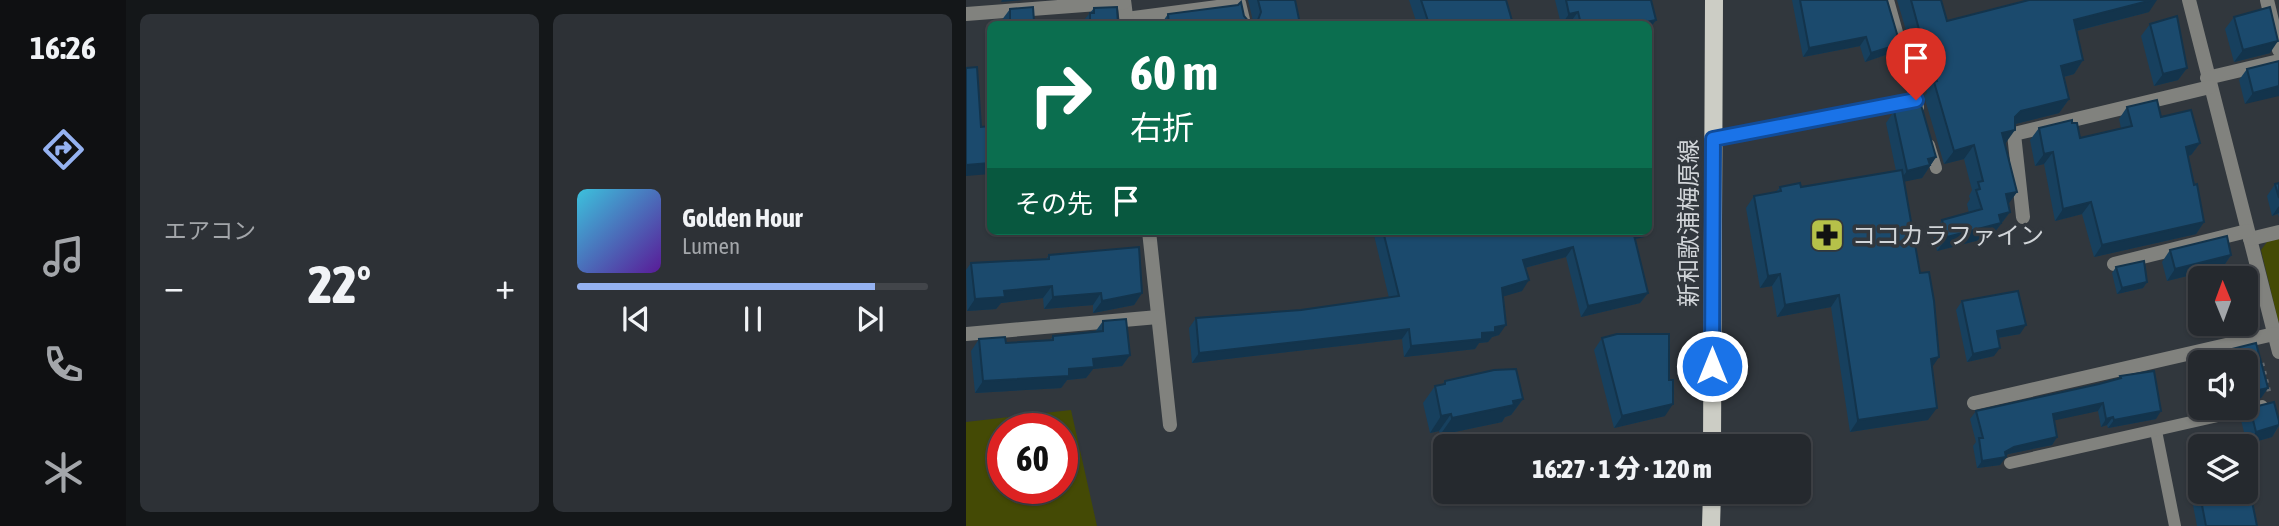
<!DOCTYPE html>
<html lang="ja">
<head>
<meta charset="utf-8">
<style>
	body { margin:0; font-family:"Asap Condensed","Noto Sans JP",sans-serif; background:#2d3136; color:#f1f3f6; height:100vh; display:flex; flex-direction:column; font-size:26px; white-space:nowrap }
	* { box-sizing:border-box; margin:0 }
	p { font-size:23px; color:#a3a6aa }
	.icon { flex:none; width:38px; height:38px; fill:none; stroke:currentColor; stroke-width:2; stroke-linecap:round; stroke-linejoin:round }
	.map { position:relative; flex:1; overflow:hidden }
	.side { display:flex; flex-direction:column; gap:14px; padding:14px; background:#141719; width:840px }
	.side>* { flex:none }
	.guide { position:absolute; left:21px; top:21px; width:665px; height:214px; border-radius:10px; box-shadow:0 2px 5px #0004,0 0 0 2px #42454a; background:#0b6e4f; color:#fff; overflow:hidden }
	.needle { width:46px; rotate:359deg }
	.controls { position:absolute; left:1222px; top:266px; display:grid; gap:14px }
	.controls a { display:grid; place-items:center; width:70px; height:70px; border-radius:10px; background:#25292e; box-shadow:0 2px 5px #0004,0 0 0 2px #42454a; font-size:35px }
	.speed { position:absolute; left:21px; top:413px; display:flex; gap:14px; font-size:35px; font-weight:700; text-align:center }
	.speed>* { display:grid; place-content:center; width:91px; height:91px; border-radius:50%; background:#25292e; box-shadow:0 2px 5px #0004,0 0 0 2px #42454a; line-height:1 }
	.speed .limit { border:10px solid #d22; background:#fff; color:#111 }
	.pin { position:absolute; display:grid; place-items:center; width:60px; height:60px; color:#fff; margin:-72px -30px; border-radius:50% 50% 50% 0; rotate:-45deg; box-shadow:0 0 7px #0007 }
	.pin .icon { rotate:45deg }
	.me { position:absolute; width:77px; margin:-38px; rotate:0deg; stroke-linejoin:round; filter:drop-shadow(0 0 5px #0008) }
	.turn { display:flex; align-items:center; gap:24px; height:147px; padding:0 28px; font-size:32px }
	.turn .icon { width:91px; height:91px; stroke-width:2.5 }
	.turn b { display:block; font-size:49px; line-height:60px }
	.then { display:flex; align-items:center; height:66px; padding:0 28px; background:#0003; gap:14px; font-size:26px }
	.big { font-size:52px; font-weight:800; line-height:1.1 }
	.side .tile { flex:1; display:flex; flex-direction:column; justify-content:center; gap:10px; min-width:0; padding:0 24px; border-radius:10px; background:#2d3136 }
	.song { display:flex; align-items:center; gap:21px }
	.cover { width:84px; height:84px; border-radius:10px; background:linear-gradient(135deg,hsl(190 70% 55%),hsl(270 70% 35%)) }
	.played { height:7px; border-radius:4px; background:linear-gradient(90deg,#95b2f1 85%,#42454a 85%) }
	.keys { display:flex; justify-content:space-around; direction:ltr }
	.heat { display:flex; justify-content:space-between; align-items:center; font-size:38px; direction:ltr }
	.side .tiles { flex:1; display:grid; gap:14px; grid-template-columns:repeat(2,1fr) }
	.trip { position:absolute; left:467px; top:434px; width:378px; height:70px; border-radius:10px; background:#25292e; box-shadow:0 2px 5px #0004,0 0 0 2px #42454a; font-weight:800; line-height:70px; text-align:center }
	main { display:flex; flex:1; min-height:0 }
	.menu { display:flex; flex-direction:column; width:126px; justify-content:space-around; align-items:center; background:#0f1012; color:#a3a6aa }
	.menu .icon { width:49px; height:49px }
	.menu .active { color:#95b2f1 }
	.menu b { font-size:32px; color:#f1f3f6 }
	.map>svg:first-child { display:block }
</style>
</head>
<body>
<main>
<nav class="menu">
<b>16:26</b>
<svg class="icon active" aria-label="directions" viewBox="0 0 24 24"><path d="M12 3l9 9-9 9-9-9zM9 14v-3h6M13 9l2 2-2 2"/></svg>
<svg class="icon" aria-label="music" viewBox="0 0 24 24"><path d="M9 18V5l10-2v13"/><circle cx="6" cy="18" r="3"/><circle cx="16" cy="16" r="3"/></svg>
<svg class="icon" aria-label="phone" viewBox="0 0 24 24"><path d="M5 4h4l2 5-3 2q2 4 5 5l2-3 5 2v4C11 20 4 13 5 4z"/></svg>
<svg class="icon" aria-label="climate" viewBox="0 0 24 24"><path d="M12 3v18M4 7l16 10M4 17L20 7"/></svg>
</nav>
<section class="side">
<div class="tiles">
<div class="tile"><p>エアコン</p>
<div class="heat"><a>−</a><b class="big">22°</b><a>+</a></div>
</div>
<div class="tile">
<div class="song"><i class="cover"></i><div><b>Golden Hour</b><p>Lumen</p></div></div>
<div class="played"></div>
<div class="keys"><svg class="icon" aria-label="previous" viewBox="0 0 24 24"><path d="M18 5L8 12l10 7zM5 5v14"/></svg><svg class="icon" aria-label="pause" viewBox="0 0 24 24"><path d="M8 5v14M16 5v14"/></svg><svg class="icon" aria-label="next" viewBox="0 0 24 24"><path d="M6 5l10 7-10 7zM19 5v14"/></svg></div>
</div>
</div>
</section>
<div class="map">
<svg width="1313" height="526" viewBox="0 0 1313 526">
	<rect width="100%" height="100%" fill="#31373d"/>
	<g fill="#444a05" fill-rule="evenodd">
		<polygon points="1313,239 1313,324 1295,250 1301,242"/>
		<path d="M105 410 131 526H0V422ZM37 429H96V488H37Z"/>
	</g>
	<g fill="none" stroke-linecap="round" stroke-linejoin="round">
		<polyline stroke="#62686d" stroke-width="4.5" stroke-dasharray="3.5 5" stroke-linecap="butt" points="1296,363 1303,392"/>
		<g stroke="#81827e" stroke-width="12">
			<polyline points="922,0 952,107"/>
			<polyline points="160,18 274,3 279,24"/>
			<polyline points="747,139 950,100"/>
			<polyline points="963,145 970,168"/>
			<polyline points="1190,431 1209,526"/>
			<polyline points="1044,463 1296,406"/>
		</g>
		<g stroke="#81827e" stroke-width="14">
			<polyline points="158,0 161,24"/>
			<polyline points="1223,0 1313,352"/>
			<polyline points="1301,0 1313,50"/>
			<polyline points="0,14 158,2"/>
			<polyline points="1241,78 1313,61"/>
			<polyline points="1057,217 1048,134 1244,87"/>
			<polyline points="183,231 204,425"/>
			<polyline points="1284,239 1313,232"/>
			<polyline points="1148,264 1281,231"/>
			<polyline points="0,334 192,317"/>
			<polyline points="1008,403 1308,334"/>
		</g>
		<g stroke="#cccdc5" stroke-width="18">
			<polyline points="746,446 748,0"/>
			<polyline points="745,526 746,492"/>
		</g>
	</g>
	<g fill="#17405e">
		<polygon points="282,0 329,0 334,24 195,24 202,14 278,16 283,22 287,21"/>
		<polygon points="443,0 540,0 547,24 451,24"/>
		<polygon points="589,0 685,0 690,20 682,31 682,24 595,24"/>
		<polygon points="826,0 921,0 928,52 899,62 894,46 837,57"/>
		<polygon points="931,0 975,0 981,21 1183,12 1111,31 1117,60 1108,74 1098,77 1103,99 1093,113 1049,124 1039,144 1051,192 1042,204 1044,212 1025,237 971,251 967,234 976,220 1003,213 1001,204 1004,199 1003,196 1006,190 998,159 978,164 958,96 961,93 949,46 945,47"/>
		<polygon points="128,8 152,24 35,24 35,21 44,9 68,21 118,20"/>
		<polygon points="1268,17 1304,53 1268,62 1259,29"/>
		<polygon points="1184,24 1221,68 1212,80 1188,86 1175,36"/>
		<polygon points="1313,61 1279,104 1273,80 1281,69"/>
		<polygon points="1161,107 1195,117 1234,143 1225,155 1222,156 1238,222 1230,234 1128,257 1116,214 1089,221 1078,164 1069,166 1064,140 1073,128 1106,123 1114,138 1155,128 1153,119"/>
		<polygon points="928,111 970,157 956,178 938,181 966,368 962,420 884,432 865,307 811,317 806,286 794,288 780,208 788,196 810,192 814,187 835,187 930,171 920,123"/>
		<polygon points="1313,183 1313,217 1312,214 1306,216 1301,196 1309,184"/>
		<polygon points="407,231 682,231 678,237 669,239 682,293 674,303 615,317 600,257 559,268 556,291 537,296 533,335 526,337 522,342 513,343 509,349 438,357 436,339 226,363 223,328 230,318 335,310 423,298"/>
		<polygon points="1204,250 1265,255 1257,267 1201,281 1196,262"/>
		<polygon points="83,255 176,293 168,305 127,313 127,305 78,309 77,298 35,303 30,309 1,311 0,270 5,263 80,259"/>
		<polygon points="1150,267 1181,282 1177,288 1151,294 1146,273"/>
		<polygon points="996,301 1054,334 1032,338 1028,356 1001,362 990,310"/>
		<polygon points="137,321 164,355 156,366 127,369 120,378 101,380 95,388 9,393 5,351 13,339 40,343 84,340 87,336 129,332"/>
		<polygon points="636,338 699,416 648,428 628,350"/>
		<polygon points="1290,343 1302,388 1295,398 1279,401 1279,362 1256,362 1255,360 1262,350"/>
		<polygon points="1234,372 1234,404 1228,381"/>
		<polygon points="1154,376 1190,419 1142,428 1141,425 1135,427 1132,411 1088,420 1091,437 1086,445 1042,454 1040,456 1034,465 1011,468 1007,446 1010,442 1004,419 1010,411 1133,384 1152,379"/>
		<polygon points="479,381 557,399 545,415 539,417 536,422 474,435 473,431 464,433 457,403 469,386 476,385"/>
		<polygon points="1284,408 1313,421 1313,426 1306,437 1281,444 1275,420"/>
		<polygon points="1230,474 1291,526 1231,526 1223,484"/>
	</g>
	<g fill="#13344c">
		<polygon points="36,0 57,0 35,2"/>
		<polygon points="1186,0 1191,0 1183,12 1098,34 1108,20"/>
		<polygon points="612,12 603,24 596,24 603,14"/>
		<polygon points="690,20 682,31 682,24 671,24"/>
		<polygon points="958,32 949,46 945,47 954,33"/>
		<polygon points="900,37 894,46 837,57 843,48"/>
		<polygon points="1312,41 1304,53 1268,62 1277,50"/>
		<polygon points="934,44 928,52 899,62 905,53"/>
		<polygon points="1117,60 1108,74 1086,80 1095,66"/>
		<polygon points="1221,68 1212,80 1188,86 1197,74"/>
		<polygon points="1313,86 1313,96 1279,104 1287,93"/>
		<polygon points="1103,99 1093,113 1045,125 1049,117 1055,111"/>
		<polygon points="1049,130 1039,144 1026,147 1036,133"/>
		<polygon points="1234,143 1225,155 1211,159 1220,147"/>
		<polygon points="1008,145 998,159 978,164 988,151"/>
		<polygon points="1087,152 1078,164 1069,166 1078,154"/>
		<polygon points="970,157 956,178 932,183 941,171 962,159"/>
		<polygon points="24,163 24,174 0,176 0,165"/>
		<polygon points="1051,192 1041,206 1040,194"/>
		<polygon points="1125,202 1116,214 1089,221 1097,209"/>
		<polygon points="1313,206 1313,213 1306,216"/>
		<polygon points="1044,212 1025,237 971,251 981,237 1033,215"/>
		<polygon points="1238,222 1230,234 1128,257 1136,245"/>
		<polygon points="667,231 682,231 678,237 660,241"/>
		<polygon points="607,247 600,257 550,270 557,260"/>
		<polygon points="1265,255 1257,267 1201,281 1209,269"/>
		<polygon points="814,274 806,286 794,288 802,276"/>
		<polygon points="563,280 556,291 529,299 536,288"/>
		<polygon points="1181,282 1177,288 1151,294 1156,288"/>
		<polygon points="86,286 77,298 35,303 30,309 1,311 9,299 38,291"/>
		<polygon points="135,293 127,305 78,309 87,297"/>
		<polygon points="176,293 168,305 127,313 136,301"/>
		<polygon points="682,293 674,303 615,317 622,306"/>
		<polygon points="873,295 865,307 811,317 819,305"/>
		<polygon points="540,325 533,335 526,337 522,342 513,343 509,349 438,357 445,346 516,333 529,327"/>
		<polygon points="1060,325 1054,334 1025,339 1031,331"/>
		<polygon points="443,329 436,339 226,363 233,353"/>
		<polygon points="1034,348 1028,356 1001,362 1007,354"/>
		<polygon points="164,355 156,366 127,369 120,378 101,380 95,388 9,393 17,381 103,369 127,359"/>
		<polygon points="973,357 965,369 965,359"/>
		<polygon points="1302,388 1295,398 1279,401 1279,393"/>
		<polygon points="557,399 545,415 539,417 536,422 474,435 486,418"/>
		<polygon points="1137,403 1132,411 1081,422 1087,414"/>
		<polygon points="707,404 699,416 648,428 656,416"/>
		<polygon points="971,408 962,420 884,432 892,420"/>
		<polygon points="1238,408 1250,408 1236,411"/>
		<polygon points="1195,411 1190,419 1142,428 1148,420"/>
		<polygon points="485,414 473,431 464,433 475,416"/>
		<polygon points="1147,417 1141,425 1135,427 1140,419"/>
		<polygon points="1313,425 1306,437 1281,444 1290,432"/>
		<polygon points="1091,437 1086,445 1042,454 1038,457 1040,457 1034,465 1011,468 1016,461 1039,452 1048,447"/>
	</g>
	<g fill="#1b4a6d" stroke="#13344c" stroke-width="2">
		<polygon points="292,0 329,0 334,24 197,24 203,24 202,14 272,5 275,2 278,16 283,22 292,20 295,12"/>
		<polygon points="455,0 540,0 547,24 463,24"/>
		<polygon points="600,0 685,0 690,20 671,24 615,24 612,12 603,14"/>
		<polygon points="834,0 921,0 934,44 905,53 900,37 843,48"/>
		<polygon points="945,0 975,0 981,21 1063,0 1186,0 1108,20 1117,60 1095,66 1103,99 1055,111 1049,117 1049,130 1036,133 1051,192 1040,194 1044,212 1033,215 1035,223 981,237 976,220 1016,209 1010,190 1014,189 1012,182 1017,181 1008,145 988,151 968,82 971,81 958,32 954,33"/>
		<polygon points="67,7 68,21 124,20 124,13 128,13 128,8 151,7 152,24 44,24 44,9"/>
		<polygon points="1304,7 1312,41 1277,50 1268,17"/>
		<polygon points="1211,16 1221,68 1197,74 1184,24"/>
		<polygon points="1313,61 1313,86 1287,93 1281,69"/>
		<polygon points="11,67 15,127 24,126 24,163 0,165 0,68"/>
		<polygon points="1191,100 1195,117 1225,110 1234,143 1220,147 1228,185 1231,184 1238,222 1136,245 1125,202 1097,209 1087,152 1078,154 1073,128 1106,120 1106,123 1111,123 1114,138 1166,126 1161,107"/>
		<polygon points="955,105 970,157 962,159 964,165 941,171 928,111"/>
		<polygon points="936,170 954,273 963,272 968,301 973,357 965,359 971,408 892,420 873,295 819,305 814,274 802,276 788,196 815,191 814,187 834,183 835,187"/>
		<polygon points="1313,183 1313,198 1309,184"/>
		<polygon points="682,214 685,227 682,227"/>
		<polygon points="417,231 667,231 682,293 622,306 607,247 557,260 563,280 536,288 540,325 529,327 529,332 516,333 516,339 445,346 443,329 233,353 230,318 335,310 433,296"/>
		<polygon points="1261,236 1265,255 1209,269 1204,250"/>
		<polygon points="173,247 176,293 136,301 135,293 87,297 86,286 38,291 39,297 9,299 5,263 83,259 83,255"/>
		<polygon points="1178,261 1181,282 1156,288 1150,267"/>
		<polygon points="1052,291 1060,325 1031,331 1034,348 1007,354 996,301"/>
		<polygon points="160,319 164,355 127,359 128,367 103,369 103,376 17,381 13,339 39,337 40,343 87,340 87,336 137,331 137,321"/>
		<polygon points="651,334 703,334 703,380 707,380 707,404 656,416 636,338"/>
		<polygon points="1290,343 1302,388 1279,393 1279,362 1265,362 1262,350"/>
		<polygon points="550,369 557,399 547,401 548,405 486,418 485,414 475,416 469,386 479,384 479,381 528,370"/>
		<polygon points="1188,371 1195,411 1148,420 1147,417 1140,419 1137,403 1087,414 1091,437 1048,447 1039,452 1040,457 1016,461 1013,438 1017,438 1010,411 1133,384 1155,378 1154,376"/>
		<polygon points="1308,402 1313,421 1313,425 1290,432 1284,408"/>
		<polygon points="1279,467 1291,526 1240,526 1230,474 1234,473 1234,492 1279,492"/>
	</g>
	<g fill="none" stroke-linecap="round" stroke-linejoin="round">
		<g stroke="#114b97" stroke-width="18">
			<polyline id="route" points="746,366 747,139 950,100"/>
		</g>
		<use href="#route" stroke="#1a73e8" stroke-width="12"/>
	</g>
	<defs>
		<g id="pharmacy-square" transform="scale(1.75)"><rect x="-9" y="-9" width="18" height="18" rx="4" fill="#b6c149" stroke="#31373d"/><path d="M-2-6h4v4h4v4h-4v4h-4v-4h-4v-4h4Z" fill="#111"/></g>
	</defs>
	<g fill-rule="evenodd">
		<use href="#pharmacy-square" x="861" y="235"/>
	</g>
	<g text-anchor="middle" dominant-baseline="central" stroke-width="7" stroke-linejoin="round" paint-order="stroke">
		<g font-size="24" fill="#d1d5d9" stroke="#31373d">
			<text transform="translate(722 223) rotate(-90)">新和歌浦梅原線</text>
		</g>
		<g font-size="24" fill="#d1d5d9" stroke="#31373d" text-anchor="start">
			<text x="886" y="235">ココカラファイン</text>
		</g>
	</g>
</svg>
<div class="controls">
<a><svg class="needle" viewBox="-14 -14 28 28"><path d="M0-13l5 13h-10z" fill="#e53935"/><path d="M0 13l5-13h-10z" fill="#a3a6aa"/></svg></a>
<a><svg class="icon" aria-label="sound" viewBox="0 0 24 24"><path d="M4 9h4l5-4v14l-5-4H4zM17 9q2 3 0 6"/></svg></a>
<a><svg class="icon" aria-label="layers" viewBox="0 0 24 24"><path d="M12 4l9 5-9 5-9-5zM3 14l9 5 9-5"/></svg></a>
</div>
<div class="speed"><div class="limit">60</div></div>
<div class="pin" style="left:950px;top:100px;background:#d93025"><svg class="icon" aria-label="arrive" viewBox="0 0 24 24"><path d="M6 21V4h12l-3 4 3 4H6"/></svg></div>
<svg class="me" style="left:746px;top:366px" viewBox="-20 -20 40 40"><circle r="17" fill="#1a73e8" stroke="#fff" stroke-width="3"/><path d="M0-11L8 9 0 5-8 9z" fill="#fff"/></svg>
<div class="trip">16:27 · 1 分 · 120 m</div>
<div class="guide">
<div class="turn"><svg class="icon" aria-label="right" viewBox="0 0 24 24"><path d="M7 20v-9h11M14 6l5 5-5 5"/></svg><div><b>60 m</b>右折</div></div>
<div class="then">その先<svg class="icon" aria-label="arrive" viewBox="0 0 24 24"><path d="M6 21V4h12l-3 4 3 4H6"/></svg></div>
</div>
</div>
</main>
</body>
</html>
